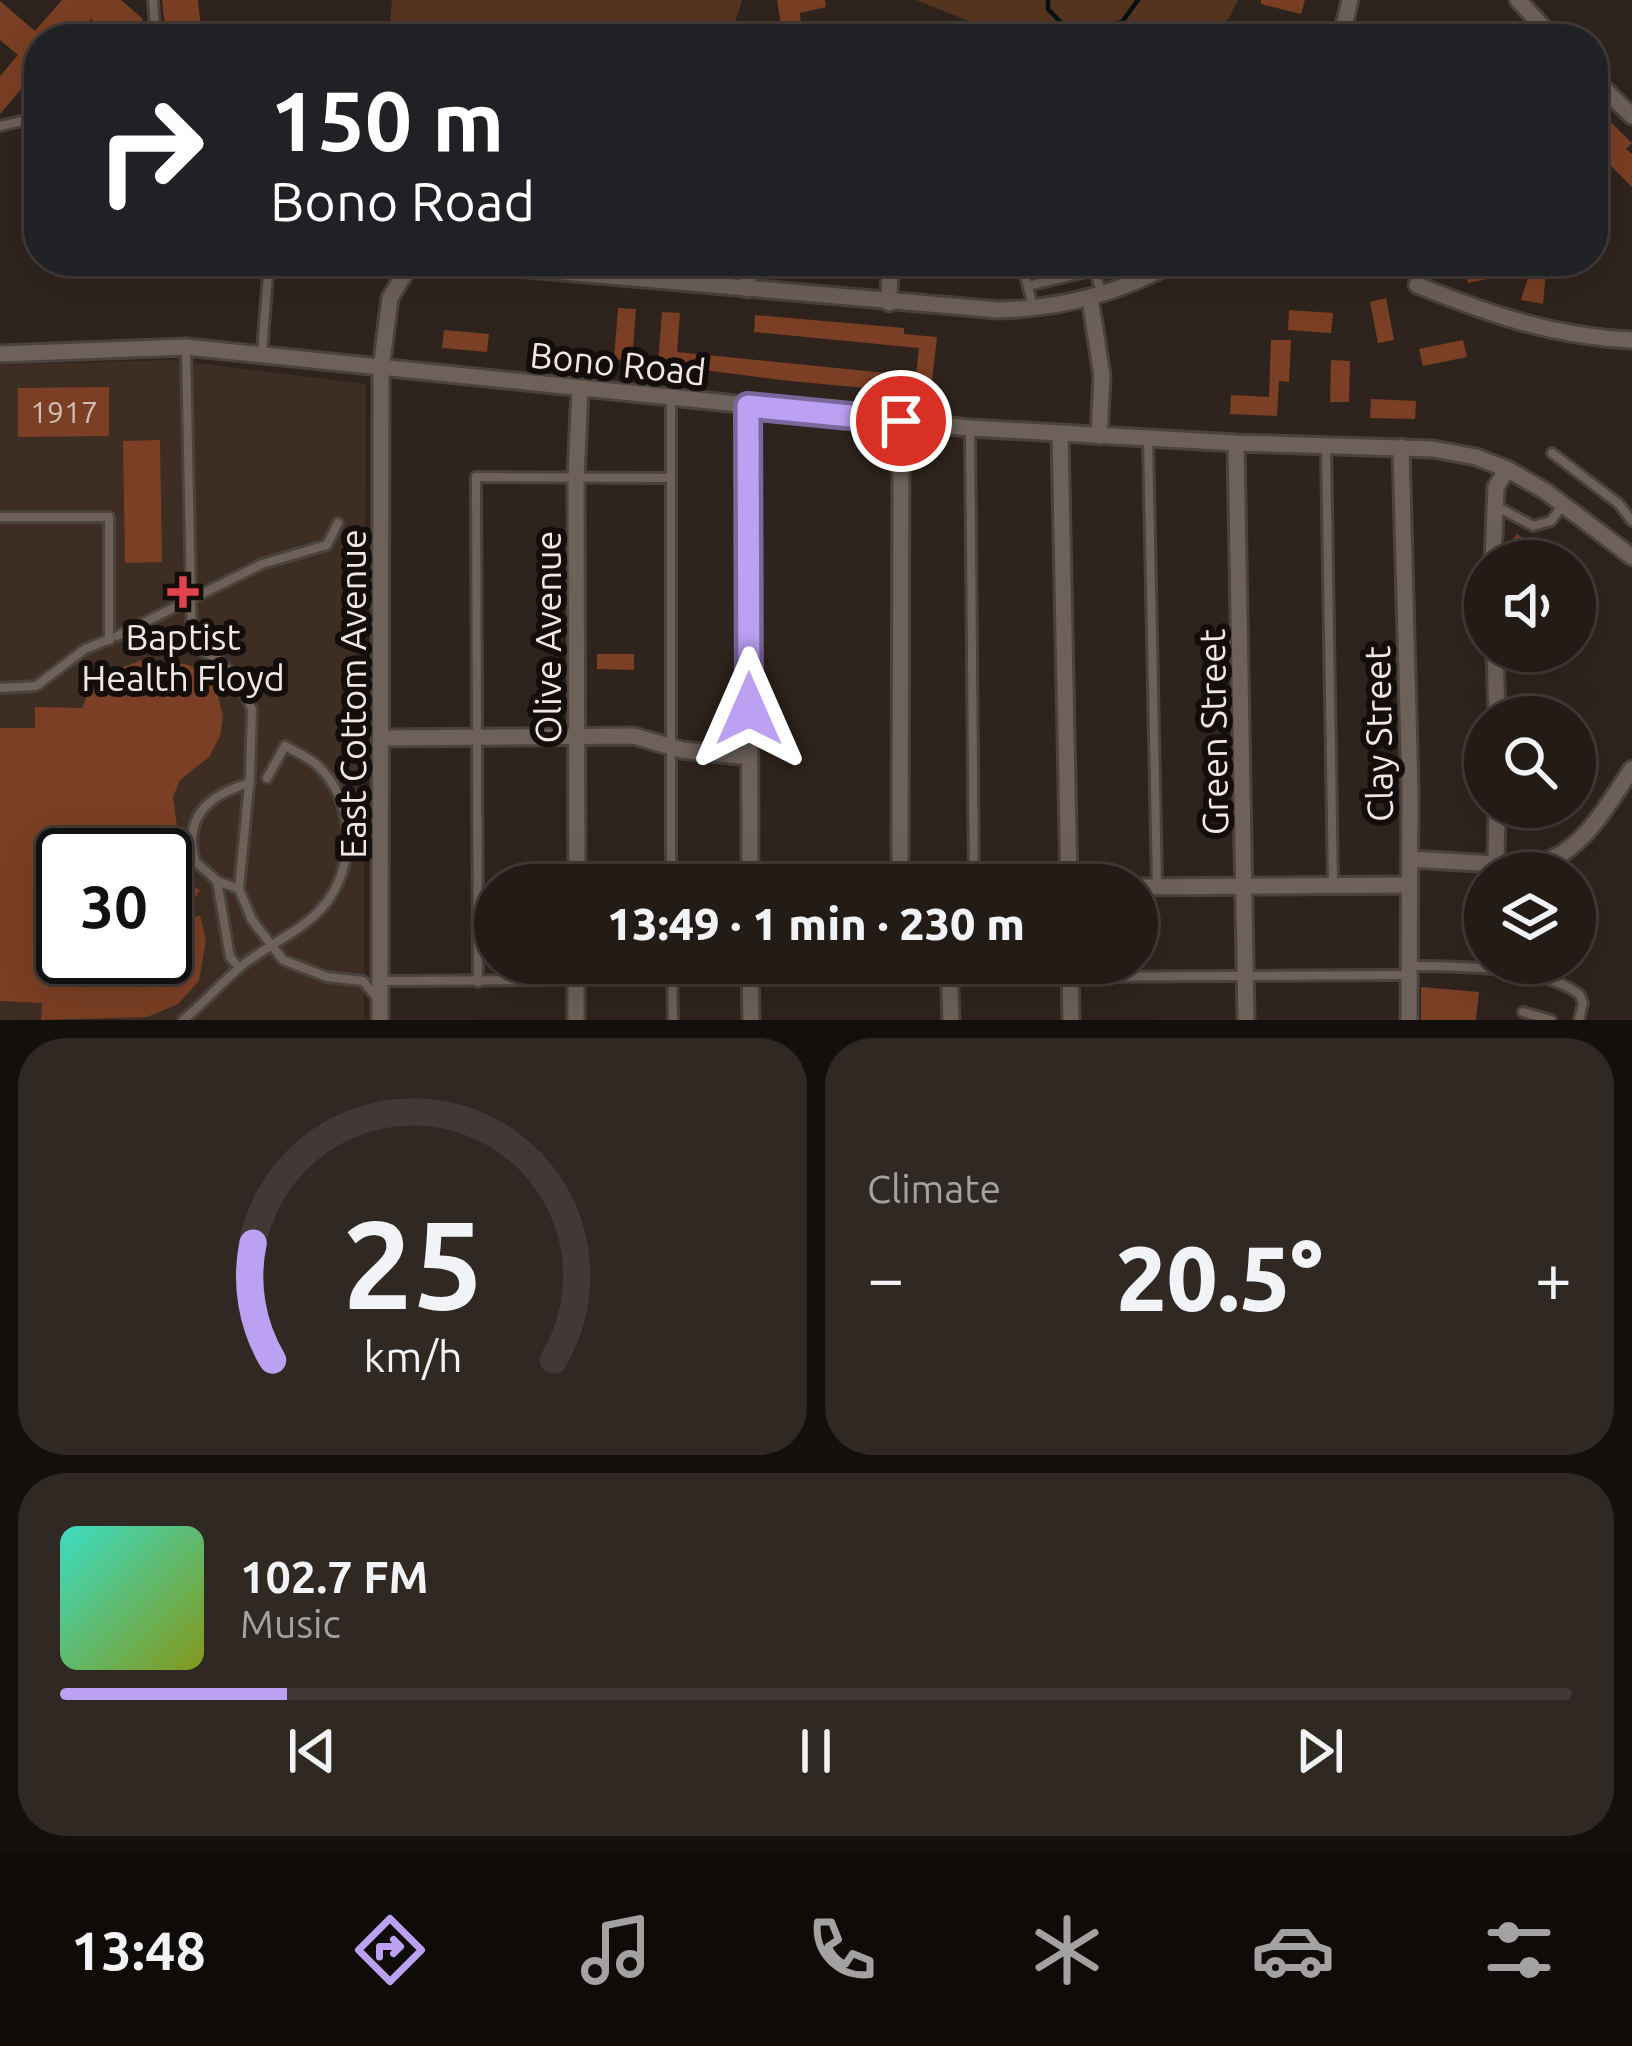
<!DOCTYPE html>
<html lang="en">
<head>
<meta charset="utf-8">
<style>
	body { margin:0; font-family:Ubuntu,sans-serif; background:#2f2823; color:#f1f3f6; height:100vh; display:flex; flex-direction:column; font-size:45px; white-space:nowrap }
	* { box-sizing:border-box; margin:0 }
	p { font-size:39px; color:#a3a1a1 }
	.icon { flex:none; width:66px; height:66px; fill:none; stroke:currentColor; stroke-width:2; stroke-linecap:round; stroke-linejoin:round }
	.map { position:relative; height:1020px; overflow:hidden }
	.sheet { display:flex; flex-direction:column; gap:18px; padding:18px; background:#130f0c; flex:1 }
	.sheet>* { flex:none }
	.banner { position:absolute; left:24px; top:24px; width:1584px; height:252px; border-radius:48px; box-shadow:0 12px 48px #0002,0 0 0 3px #403935; background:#202124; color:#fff; overflow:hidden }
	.buttons { position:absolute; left:1464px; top:540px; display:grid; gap:24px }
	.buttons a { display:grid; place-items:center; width:132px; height:132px; border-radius:50%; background:#231b16; box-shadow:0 12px 48px #0002,0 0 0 3px #403935; font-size:60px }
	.speed { position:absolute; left:36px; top:828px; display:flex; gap:24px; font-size:60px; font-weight:700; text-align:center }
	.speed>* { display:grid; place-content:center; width:156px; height:156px; border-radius:50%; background:#231b16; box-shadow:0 12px 48px #0002,0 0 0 3px #403935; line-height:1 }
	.speed .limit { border:6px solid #111; border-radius:18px; background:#fff; color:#111 }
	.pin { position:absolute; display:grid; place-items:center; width:102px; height:102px; color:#fff; margin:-51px; border:6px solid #fff; border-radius:50%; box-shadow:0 3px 12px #0007 }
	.me { position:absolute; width:132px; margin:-66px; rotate:0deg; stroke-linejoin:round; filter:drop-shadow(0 0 9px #0008) }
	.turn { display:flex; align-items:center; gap:42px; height:252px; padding:0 48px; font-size:54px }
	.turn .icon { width:156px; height:156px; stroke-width:2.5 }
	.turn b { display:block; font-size:84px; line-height:102px }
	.big { font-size:90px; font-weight:800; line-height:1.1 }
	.sheet .widget { flex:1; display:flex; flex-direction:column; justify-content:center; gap:18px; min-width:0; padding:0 42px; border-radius:48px; background:#2f2823 }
	.sheet .dial { align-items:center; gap:0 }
	.dial svg { height:312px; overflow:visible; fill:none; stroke:#403935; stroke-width:7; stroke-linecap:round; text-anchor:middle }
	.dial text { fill:#f1f3f6; stroke:none }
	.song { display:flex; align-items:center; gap:36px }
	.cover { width:144px; height:144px; border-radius:18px; background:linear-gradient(135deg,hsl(170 70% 55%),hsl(70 70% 35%)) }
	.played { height:12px; border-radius:6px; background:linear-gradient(90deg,#bca0f2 15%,#403935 15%) }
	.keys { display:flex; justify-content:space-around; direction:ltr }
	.heat { display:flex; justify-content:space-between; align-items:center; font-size:66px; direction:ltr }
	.sheet .tiles { flex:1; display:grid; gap:18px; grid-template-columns:1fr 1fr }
	.widget:last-child { grid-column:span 2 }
	.trip { position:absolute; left:474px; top:864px; width:684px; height:120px; border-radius:60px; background:#231b16; box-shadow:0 12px 48px #0002,0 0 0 3px #403935; font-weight:800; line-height:120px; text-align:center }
	.tabs { display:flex; height:192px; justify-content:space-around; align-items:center; background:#0e0b09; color:#a3a1a1 }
	.tabs .icon { width:84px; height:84px }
	.tabs .current { color:#bca0f2 }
	.tabs b { font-size:54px; color:#f1f3f6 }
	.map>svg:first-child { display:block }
</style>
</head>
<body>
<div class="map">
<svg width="1632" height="1020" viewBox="0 0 1632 1020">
	<rect width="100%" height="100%" fill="#2f241d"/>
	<path fill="#3e2d23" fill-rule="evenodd" d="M170 360 366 384 364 1020H0V365ZM63 855H165V957H63Z"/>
	<g fill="#563520">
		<polygon points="392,0 742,0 730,39 389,39"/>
		<polygon points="916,0 1238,0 1229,18 1212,39 1014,39"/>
	</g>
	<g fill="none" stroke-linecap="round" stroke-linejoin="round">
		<polyline stroke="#061214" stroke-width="4.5" points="1048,0 1048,9 1070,32 1122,22 1138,0"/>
	</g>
	<g fill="#7a3f24" fill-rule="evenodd">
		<polygon points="62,0 121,0 143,19 127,39 115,39 91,19 74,39 39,39 39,79 34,74 0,114 0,76 18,55 0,40 0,1 35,31"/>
		<polygon points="162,0 198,0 202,39 166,39"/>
		<polygon points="777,0 825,0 826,7 800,13 802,39 783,39"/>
		<polygon points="1261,0 1305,0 1301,14 1261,4"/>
		<polygon points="1593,105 1632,143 1626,149 1632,154 1632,187 1610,165 1593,183"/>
		<polygon points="1463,261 1485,261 1488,279 1468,283"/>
		<polygon points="1533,261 1547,261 1543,304 1521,300"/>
		<polygon points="1386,298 1394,340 1378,343 1370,302"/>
		<polygon points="618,308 636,309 632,361 614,359"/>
		<polygon points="1289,310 1333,313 1331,333 1288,330"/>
		<polygon points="662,312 680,313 677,352 916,376 919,348 754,332 755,315 904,328 904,334 937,337 931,390 897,386 897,391 790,381 658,364"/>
		<polygon points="444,330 489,334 487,352 442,348"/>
		<polygon points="1271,340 1291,340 1289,382 1279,381 1277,416 1230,414 1231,395 1269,397"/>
		<polygon points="1463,340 1467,357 1423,366 1419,349"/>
		<polygon points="1331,360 1350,361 1349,402 1330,402"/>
		<polygon points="109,387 109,436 18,437 18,388"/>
		<polygon points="1371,399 1416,401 1415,419 1370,418"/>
		<polygon points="160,440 162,562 125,563 123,441"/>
		<polygon points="1517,534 1556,561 1505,561 1505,550"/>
		<polygon points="597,654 634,654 634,670 597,669"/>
		<path d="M145 659H156V664H185L205 672 215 684 223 716 220 736 209 757 180 780 173 797 179 841 178 879 200 890 178 924 200 915 206 940 199 981 178 1004 147 1017 41 1020 42 1003 0 1001V728H35V707L82 708 88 694 110 672ZM63 855H165V957H63Z"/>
		<polygon points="1421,987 1479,992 1476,1020 1421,1020"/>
	</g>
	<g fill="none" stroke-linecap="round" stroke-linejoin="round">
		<g stroke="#4a423c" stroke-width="14">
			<g id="service">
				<polyline points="756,37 756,39"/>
				<polyline points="146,39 155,30 153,0"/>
				<polyline points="0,126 39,117"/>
				<polyline points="1021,261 1033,306"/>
				<polyline points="1092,261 1101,293"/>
				<polyline points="1028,286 1095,270"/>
				<polyline points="186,349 192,646 216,658 236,677 252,709 250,774 239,889 252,920 283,960 327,977 363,981 377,998"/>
				<polyline points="262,352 269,261"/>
				<polyline points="970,431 974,885"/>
				<polyline points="1148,439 1157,885"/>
				<polyline points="1326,446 1333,884"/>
				<polyline points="1552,453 1619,504 1632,521"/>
				<polyline points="1496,506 1533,526 1551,521 1563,505"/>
				<polyline points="0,517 109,517 109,640"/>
				<polyline points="124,635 142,634 192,646"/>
				<polyline points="117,636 262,564 327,545 338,523"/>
				<polyline points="0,688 36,686 85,649 110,639"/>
				<polyline points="217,881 230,957 239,968"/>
				<polyline points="671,885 671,398"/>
				<path d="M239 889 217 881 195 861C183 816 210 794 250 783"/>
				<polyline points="672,963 673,1020"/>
				<path d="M1410 966C1455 966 1545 966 1580 995L1583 1003 1579 1020"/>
				<polyline points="383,981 1408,975"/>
				<polyline points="478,982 476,477 671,478"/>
				<polyline points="1523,1012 1551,1020"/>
				<path d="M183 1020C203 1004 219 985 238 969 263 947 299 933 321 909 357 869 357 802 317 765 308 757 296 752 285 746L267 778"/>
			</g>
		</g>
		<g stroke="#4a423c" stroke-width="21">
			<g id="minor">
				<polyline points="1518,0 1554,39"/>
				<polyline points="1341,39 1350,0"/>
				<polyline points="1593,78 1632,116"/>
				<path d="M1417 285C1489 314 1554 337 1632 340"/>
				<polyline points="747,289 749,261"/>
				<polyline points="1090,298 1102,376 1099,436"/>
				<polyline points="889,303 890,261"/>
				<polyline points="0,354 186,347 970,428 1236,443 1433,449 1476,457 1507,469 1545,491 1632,557"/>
				<polyline points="749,405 750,885"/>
				<polyline points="1060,433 1069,885"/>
				<polyline points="1236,443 1246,1020"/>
				<polyline points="1401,447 1410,789 1409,1020"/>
				<polyline points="1493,561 1496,487 1507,469"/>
				<polyline points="1495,651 1497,717"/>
				<polyline points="382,738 634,736 682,750 749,757"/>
				<polyline points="1410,859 1496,864 1497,807"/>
				<path d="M1496 864C1570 877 1596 821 1632 769"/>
				<polyline points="577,885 576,477 580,390"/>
				<polyline points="900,885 901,421"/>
				<polyline points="1137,887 1410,885"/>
				<polyline points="576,963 576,1020"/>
				<polyline points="750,963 751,1020"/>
				<polyline points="949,963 951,1020"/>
				<polyline points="1070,963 1071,1020"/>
				<path d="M380 1020 381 369 390 298 407 270 436 261 999 310C1064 308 1121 293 1177 261"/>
			</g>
		</g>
		<use href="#service" stroke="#6e615a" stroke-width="8"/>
		<use href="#minor" stroke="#6e615a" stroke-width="15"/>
	</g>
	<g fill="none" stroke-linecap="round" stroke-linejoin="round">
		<g stroke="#7a689d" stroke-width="30">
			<polyline id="route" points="749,709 748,406 901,421"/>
		</g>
		<use href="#route" stroke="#bca0f2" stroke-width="21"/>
	</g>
	<path fill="#e0444e" stroke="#130e0b" stroke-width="4.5" d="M177 574h12v12h12v12h-12v12h-12v-12h-12v-12h12z"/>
	<g text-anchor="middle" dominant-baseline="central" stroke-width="12" stroke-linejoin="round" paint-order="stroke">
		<g font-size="30" fill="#d2beb4">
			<text x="64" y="412">1917</text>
		</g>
		<g font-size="36" fill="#f0e8e4" stroke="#130e0b">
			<text transform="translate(618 363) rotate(6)">Bono Road</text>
			<text transform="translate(547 637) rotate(-90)">Olive Avenue</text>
			<text transform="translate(352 694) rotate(-90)">East Cottom Avenue</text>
			<text transform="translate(1213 732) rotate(-91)">Green Street</text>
			<text transform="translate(1378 734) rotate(-91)">Clay Street</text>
		</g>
		<g font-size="36" fill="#f0e8e4" stroke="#130e0b">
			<text x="183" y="636">Baptist<tspan x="183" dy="41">Health Floyd</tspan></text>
		</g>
	</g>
</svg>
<div class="buttons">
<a><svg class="icon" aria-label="sound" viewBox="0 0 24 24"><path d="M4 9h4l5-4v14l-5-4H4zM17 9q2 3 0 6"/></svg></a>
<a><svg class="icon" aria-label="search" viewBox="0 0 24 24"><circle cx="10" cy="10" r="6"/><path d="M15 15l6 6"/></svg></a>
<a><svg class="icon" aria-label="layers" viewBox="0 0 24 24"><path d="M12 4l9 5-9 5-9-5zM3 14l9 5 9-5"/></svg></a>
</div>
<div class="speed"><div class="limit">30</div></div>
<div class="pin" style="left:901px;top:421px;background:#d93025"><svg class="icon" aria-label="arrive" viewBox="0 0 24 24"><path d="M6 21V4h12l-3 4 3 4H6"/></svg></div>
<svg class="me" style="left:749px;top:709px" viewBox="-20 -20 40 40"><path d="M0-17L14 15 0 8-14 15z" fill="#bca0f2" stroke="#fff" stroke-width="4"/></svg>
<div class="trip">13:49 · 1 min · 230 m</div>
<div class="banner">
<div class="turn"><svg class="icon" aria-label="right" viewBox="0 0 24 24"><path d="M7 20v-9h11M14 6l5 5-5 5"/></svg><div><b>150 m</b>Bono Road</div></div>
</div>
</div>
<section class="sheet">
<div class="tiles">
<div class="widget dial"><svg viewBox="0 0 100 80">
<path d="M14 69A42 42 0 1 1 86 69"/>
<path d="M14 69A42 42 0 0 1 9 39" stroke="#bca0f2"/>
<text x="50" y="56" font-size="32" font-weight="700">25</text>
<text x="50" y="72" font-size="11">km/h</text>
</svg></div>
<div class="widget"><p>Climate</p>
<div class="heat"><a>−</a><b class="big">20.5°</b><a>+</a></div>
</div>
<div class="widget">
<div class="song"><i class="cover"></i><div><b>102.7 FM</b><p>Music</p></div></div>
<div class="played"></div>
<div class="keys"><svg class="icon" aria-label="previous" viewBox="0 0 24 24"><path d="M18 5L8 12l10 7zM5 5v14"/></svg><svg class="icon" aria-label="pause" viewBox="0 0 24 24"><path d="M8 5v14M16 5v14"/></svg><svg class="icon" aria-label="next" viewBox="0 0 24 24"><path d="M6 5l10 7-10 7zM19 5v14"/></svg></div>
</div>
</div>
</section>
<nav class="tabs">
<b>13:48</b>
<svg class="icon current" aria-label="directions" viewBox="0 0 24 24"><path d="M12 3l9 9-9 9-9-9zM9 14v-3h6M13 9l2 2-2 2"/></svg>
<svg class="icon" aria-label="music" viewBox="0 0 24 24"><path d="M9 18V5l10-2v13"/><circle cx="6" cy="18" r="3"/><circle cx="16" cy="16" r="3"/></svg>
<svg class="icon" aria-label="phone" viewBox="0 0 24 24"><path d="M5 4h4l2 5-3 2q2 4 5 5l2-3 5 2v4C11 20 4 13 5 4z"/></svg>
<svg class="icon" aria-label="climate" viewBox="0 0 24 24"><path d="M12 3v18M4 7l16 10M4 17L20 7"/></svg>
<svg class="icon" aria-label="car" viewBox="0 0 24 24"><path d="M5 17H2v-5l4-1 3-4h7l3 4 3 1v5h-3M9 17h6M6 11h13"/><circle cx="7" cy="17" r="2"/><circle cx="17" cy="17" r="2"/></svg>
<svg class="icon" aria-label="filters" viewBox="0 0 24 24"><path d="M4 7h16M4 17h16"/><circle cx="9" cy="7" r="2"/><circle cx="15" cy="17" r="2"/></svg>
</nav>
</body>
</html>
